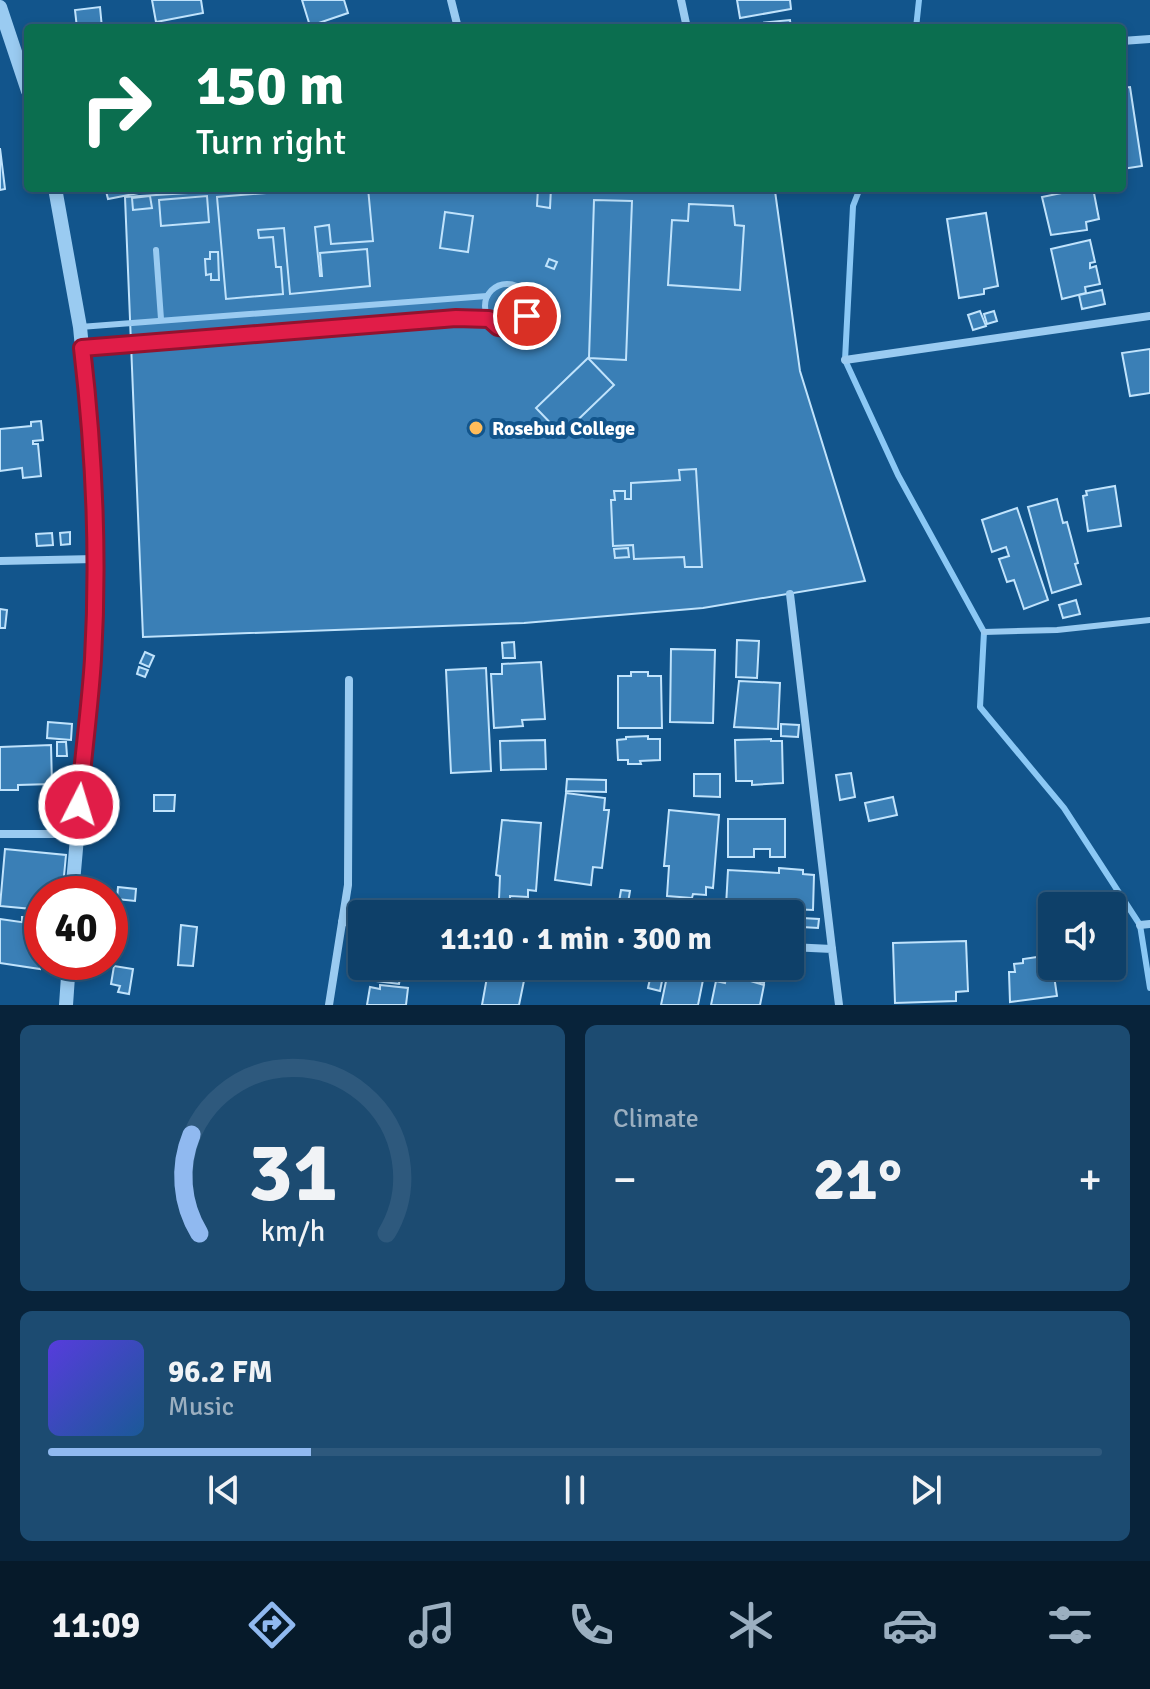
<!DOCTYPE html>
<html lang="en">
<head>
<meta charset="utf-8">
<style>
	body { margin:0; font-family:Signika,sans-serif; background:#1c4b71; color:#f1f3f6; height:100vh; display:flex; flex-direction:column; font-size:30px; white-space:nowrap }
	* { box-sizing:border-box; margin:0 }
	p { font-size:26px; color:#9bafc0 }
	.icon { flex:none; width:44px; height:44px; fill:none; stroke:currentColor; stroke-width:2; stroke-linecap:round; stroke-linejoin:round }
	.map { position:relative; height:1005px; overflow:hidden }
	.details { display:flex; flex-direction:column; gap:20px; padding:20px; background:#08233a; flex:1 }
	.details>* { flex:none }
	.banner { position:absolute; left:24px; top:24px; width:1102px; height:168px; border-radius:8px; box-shadow:0 4px 12px #0003,0 0 0 2px #2e597d; background:#0b6e4f; color:#fff; overflow:hidden }
	.buttons { position:absolute; left:1038px; top:892px; display:grid; gap:16px }
	.buttons a { display:grid; place-items:center; width:88px; height:88px; border-radius:8px; background:#0e4069; box-shadow:0 4px 12px #0003,0 0 0 2px #2e597d; font-size:40px }
	.speed { position:absolute; left:24px; top:876px; display:flex; gap:16px; font-size:40px; font-weight:700; text-align:center }
	.speed>* { display:grid; place-content:center; width:104px; height:104px; border-radius:50%; background:#0e4069; box-shadow:0 4px 12px #0003,0 0 0 2px #2e597d; line-height:1 }
	.speed .limit { border:12px solid #d22; background:#fff; color:#111 }
	.pin { position:absolute; display:grid; place-items:center; width:68px; height:68px; color:#fff; margin:-34px; border:4px solid #fff; border-radius:50%; box-shadow:0 2px 8px #0007 }
	.me { position:absolute; width:88px; margin:-44px; rotate:5deg; stroke-linejoin:round; filter:drop-shadow(0 0 6px #0008) }
	.turn { display:flex; align-items:center; gap:28px; height:168px; padding:0 40px; font-size:36px }
	.turn .icon { width:104px; height:104px; stroke-width:2.5 }
	.turn b { display:block; font-size:56px; line-height:68px }
	.big { font-size:60px; font-weight:700; line-height:1.1 }
	.details .tile { flex:1; display:flex; flex-direction:column; justify-content:center; gap:12px; min-width:0; padding:0 28px; border-radius:12px; background:#1c4b71 }
	.details .dial { align-items:center; gap:0 }
	.dial svg { height:208px; overflow:visible; fill:none; stroke:#2e597d; stroke-width:7; stroke-linecap:round; text-anchor:middle }
	.dial text { fill:#f1f3f6; stroke:none }
	.song { display:flex; align-items:center; gap:24px }
	.cover { width:96px; height:96px; border-radius:12px; background:linear-gradient(135deg,hsl(250 70% 55%),hsl(210 70% 35%)) }
	.played { height:8px; border-radius:4px; background:linear-gradient(90deg,#90b9f0 25%,#2e597d 25%) }
	.keys { display:flex; justify-content:space-around; direction:ltr }
	.heat { display:flex; justify-content:space-between; align-items:center; font-size:44px; direction:ltr }
	.details .tiles { flex:1; display:grid; gap:20px; grid-template-columns:1fr 1fr }
	.tile:last-child { grid-column:span 2 }
	.trip { position:absolute; left:348px; top:900px; width:456px; height:80px; border-radius:8px; background:#0e4069; box-shadow:0 4px 12px #0003,0 0 0 2px #2e597d; font-weight:700; line-height:80px; text-align:center }
	.tabs { display:flex; height:128px; justify-content:space-around; align-items:center; background:#061a2a; color:#9bafc0 }
	.tabs .icon { width:56px; height:56px }
	.tabs .current { color:#90b9f0 }
	.tabs b { font-size:36px; color:#f1f3f6 }
	.map>svg:first-child { display:block }
</style>
</head>
<body>
<div class="map">
<svg width="1150" height="1005" viewBox="0 0 1150 1005">
	<rect width="100%" height="100%" fill="#12558c"/>
	<g fill="none" stroke-linecap="round" stroke-linejoin="round">
		<g stroke="#8bc8f5" stroke-width="6">
			<polyline points="916,28 919,0"/>
			<polyline points="860,188 853,206 845,360 898,475 984,632 980,707 1064,808 1140,925 1150,988"/>
		</g>
	</g>
	<g fill="#3a7fb6" stroke="#c0e3fc" stroke-width="2">
		<polygon points="152,0 201,0 203,13 156,22"/>
		<polygon points="302,0 344,0 348,13 310,26"/>
		<polygon points="737,0 790,0 791,9 740,18"/>
		<polygon points="100,7 102,28 77,28 75,10"/>
		<polygon points="790,20 791,28 741,28 741,25"/>
		<polygon points="1130,87 1142,166 1122,169 1122,88"/>
		<polygon points="0,148 5,189 0,190"/>
		<polygon points="123,188 143,188 144,192 108,199 106,191"/>
		<polygon points="268,188 775,191 800,371 865,581 703,608 524,623 143,637 125,197"/>
		<polygon points="329,188 368,188 373,241 331,244 329,225 315,227 320,276 322,276 320,253 367,249 370,286 290,294 284,228 258,230 259,238 273,237 276,267 281,267 283,294 226,299 217,197"/>
		<polygon points="538,188 551,188 550,208 537,206"/>
		<polygon points="1086,188 1093,188 1099,219 1086,222 1087,230 1051,235 1042,197"/>
		<polygon points="150,196 152,208 133,210 132,198"/>
		<polygon points="207,196 209,222 161,226 159,200"/>
		<polygon points="594,200 632,201 626,360 589,358"/>
		<polygon points="689,204 733,206 735,225 744,226 740,290 668,285 672,220 688,221"/>
		<polygon points="445,212 473,216 468,252 440,248"/>
		<polygon points="986,213 998,286 984,289 984,294 959,298 947,219"/>
		<polygon points="1090,240 1095,262 1090,263 1090,268 1096,266 1100,284 1085,287 1086,293 1062,299 1051,249"/>
		<polygon points="210,252 218,252 219,280 211,280 211,274 206,275 205,259 210,259"/>
		<polygon points="549,259 557,262 554,269 546,266"/>
		<polygon points="1102,290 1105,304 1082,309 1079,295"/>
		<polygon points="980,311 986,326 973,330 968,315"/>
		<polygon points="994,311 997,321 987,324 984,314"/>
		<polygon points="1150,349 1150,393 1130,396 1122,353"/>
		<polygon points="588,358 614,385 562,435 536,408"/>
		<polygon points="41,421 43,440 33,441 33,444 38,444 41,476 23,478 22,468 0,471 0,429 31,426 31,422"/>
		<polygon points="696,469 702,567 685,567 684,557 634,559 633,545 613,546 611,500 615,500 614,491 625,491 625,499 631,499 631,483 680,480 679,470"/>
		<polygon points="1115,486 1121,526 1088,531 1083,496 1087,495 1086,491"/>
		<polygon points="1057,499 1063,523 1067,522 1078,563 1075,564 1081,584 1052,593 1028,507"/>
		<polygon points="1017,508 1048,600 1024,609 1014,580 1007,582 999,559 1009,556 1006,547 992,552 982,520"/>
		<polygon points="70,532 70,544 61,545 60,533"/>
		<polygon points="52,533 53,545 37,546 36,534"/>
		<polygon points="628,548 629,557 615,558 614,549"/>
		<polygon points="1076,600 1080,614 1063,618 1059,605"/>
		<polygon points="0,609 7,610 5,628 0,628"/>
		<polygon points="737,640 759,641 757,678 736,677"/>
		<polygon points="514,642 515,658 503,658 502,643"/>
		<polygon points="671,649 715,650 713,723 670,722"/>
		<polygon points="145,652 154,656 149,667 140,663"/>
		<polygon points="541,662 545,719 522,720 523,726 494,728 491,674 502,674 502,664"/>
		<polygon points="139,667 148,670 145,677 137,674"/>
		<polygon points="486,668 491,771 451,773 446,670"/>
		<polygon points="631,672 648,672 648,676 661,676 662,728 618,728 618,676 631,676"/>
		<polygon points="739,681 780,683 778,729 734,727"/>
		<polygon points="48,722 72,724 71,740 47,738"/>
		<polygon points="781,724 799,725 798,737 781,736"/>
		<polygon points="648,736 648,739 660,739 660,760 640,761 641,764 628,764 628,760 618,760 617,740 626,739 626,737"/>
		<polygon points="771,739 771,741 782,741 783,783 752,785 752,781 736,781 735,740"/>
		<polygon points="545,740 546,769 501,770 500,741"/>
		<polygon points="57,742 66,742 67,756 57,756"/>
		<polygon points="51,745 52,784 18,785 18,790 0,790 0,747"/>
		<polygon points="851,773 855,797 840,800 836,775"/>
		<polygon points="694,774 720,774 720,797 694,796"/>
		<polygon points="567,779 606,780 606,792 566,791"/>
		<polygon points="566,793 605,798 604,810 609,810 602,868 593,867 591,885 555,880"/>
		<polygon points="154,795 175,795 174,811 154,811"/>
		<polygon points="893,797 897,815 869,821 865,803"/>
		<polygon points="669,810 719,815 713,888 706,887 706,895 693,894 692,898 667,896 669,866 664,866"/>
		<polygon points="728,819 785,819 785,857 770,857 770,849 754,849 754,857 728,857"/>
		<polygon points="502,820 541,823 536,891 528,890 528,897 510,896 510,900 499,899 500,876 496,875"/>
		<polygon points="5,849 66,855 63,886 50,884 49,894 42,894 42,916 32,915 32,909 0,906"/>
		<polygon points="779,868 803,870 803,874 814,875 813,910 726,906 728,870 779,873"/>
		<polygon points="118,887 136,889 135,901 117,899"/>
		<polygon points="621,890 630,891 628,903 619,902"/>
		<polygon points="562,901 577,902 576,914 561,914"/>
		<polygon points="22,917 42,918 42,924 22,922"/>
		<polygon points="802,918 819,919 818,928 802,927"/>
		<polygon points="0,919 42,925 40,969 0,963"/>
		<polygon points="181,925 197,927 193,966 178,965"/>
		<polygon points="966,941 968,991 956,992 956,1001 895,1003 893,943"/>
		<polygon points="1051,955 1057,996 1010,1002 1009,972 1015,972 1014,964 1023,963 1023,959"/>
		<polygon points="114,966 133,969 129,994 118,992 120,986 111,984"/>
		<polygon points="369,966 408,966 407,978 400,978 399,984 367,980"/>
		<polygon points="489,966 527,966 519,1005 482,1005"/>
		<polygon points="749,966 767,966 764,983 746,979"/>
		<polygon points="669,967 704,975 698,1005 661,1005"/>
		<polygon points="651,974 663,976 660,991 648,988"/>
		<polygon points="727,974 764,985 760,1005 711,1005 716,981 725,983"/>
		<polygon points="380,985 408,988 406,1005 367,1005 370,987 380,989"/>
	</g>
	<g fill="none" stroke-linecap="round" stroke-linejoin="round">
		<g stroke="#9acbf1" stroke-width="6">
			<polyline points="156,250 161,319"/>
			<circle cx="507" cy="306" r="22"/>
			<polyline points="80,327 487,296"/>
			<polyline points="82,348 456,318 489,319"/>
			<polyline points="984,632 1057,630 1150,620"/>
		</g>
		<g stroke="#9acbf1" stroke-width="8">
			<polyline points="451,0 458,28"/>
			<polyline points="681,0 687,28"/>
			<polyline points="1122,41 1150,39"/>
			<polyline points="845,360 1150,316"/>
			<polyline points="0,561 95,559"/>
			<polyline points="790,594 832,949"/>
			<polyline points="0,834 76,834"/>
			<polyline points="342,922 362,923"/>
			<polyline points="1140,925 1150,924"/>
			<polyline points="790,947 832,949 839,1005"/>
			<polyline points="329,1005 348,885 349,680"/>
		</g>
		<g stroke="#9acbf1" stroke-width="14">
			<polyline points="0,7 28,91"/>
			<polyline points="55,188 80,327 93,461 95,559 93,658 72,894"/>
			<polyline points="66,1005 69,962"/>
		</g>
	</g>
	<g fill="none" stroke-linecap="round" stroke-linejoin="round">
		<g stroke="#92132f" stroke-width="20">
			<path id="route" d="M79 805C83 756 90 707 93 659 99 555 94 450 82 348L456 318 489 319 498 327 509 329 520 325 527 316"/>
		</g>
		<use href="#route" stroke="#e11d48" stroke-width="14"/>
	</g>
	<circle fill="#ffbc5a" stroke="#12558c" stroke-width="3" cx="476" cy="428" r="8"/>
	<g text-anchor="middle" dominant-baseline="central" stroke-width="8" stroke-linejoin="round" paint-order="stroke">
		<g font-size="20" font-weight="bold" fill="#fff" stroke="#12558c" text-anchor="start">
			<text x="492" y="428">Rosebud College</text>
		</g>
	</g>
</svg>
<div class="buttons">
<a><svg class="icon" aria-label="sound" viewBox="0 0 24 24"><path d="M4 9h4l5-4v14l-5-4H4zM17 9q2 3 0 6"/></svg></a>
</div>
<div class="speed"><div class="limit">40</div></div>
<div class="pin" style="left:527px;top:316px;background:#d93025"><svg class="icon" aria-label="arrive" viewBox="0 0 24 24"><path d="M6 21V4h12l-3 4 3 4H6"/></svg></div>
<svg class="me" style="left:79px;top:805px" viewBox="-20 -20 40 40"><circle r="17" fill="#e11d48" stroke="#fff" stroke-width="3"/><path d="M0-11L8 9 0 5-8 9z" fill="#fff"/></svg>
<div class="trip">11:10 · 1 min · 300 m</div>
<div class="banner">
<div class="turn"><svg class="icon" aria-label="right" viewBox="0 0 24 24"><path d="M7 20v-9h11M14 6l5 5-5 5"/></svg><div><b>150 m</b>Turn right</div></div>
</div>
</div>
<section class="details">
<div class="tiles">
<div class="tile dial"><svg viewBox="0 0 100 80">
<path d="M14 69A42 42 0 1 1 86 69"/>
<path d="M14 69A42 42 0 0 1 11 31" stroke="#90b9f0"/>
<text x="50" y="56" font-size="32" font-weight="700">31</text>
<text x="50" y="72" font-size="11">km/h</text>
</svg></div>
<div class="tile"><p>Climate</p>
<div class="heat"><a>−</a><b class="big">21°</b><a>+</a></div>
</div>
<div class="tile">
<div class="song"><i class="cover"></i><div><b>96.2 FM</b><p>Music</p></div></div>
<div class="played"></div>
<div class="keys"><svg class="icon" aria-label="previous" viewBox="0 0 24 24"><path d="M18 5L8 12l10 7zM5 5v14"/></svg><svg class="icon" aria-label="pause" viewBox="0 0 24 24"><path d="M8 5v14M16 5v14"/></svg><svg class="icon" aria-label="next" viewBox="0 0 24 24"><path d="M6 5l10 7-10 7zM19 5v14"/></svg></div>
</div>
</div>
</section>
<nav class="tabs">
<b>11:09</b>
<svg class="icon current" aria-label="directions" viewBox="0 0 24 24"><path d="M12 3l9 9-9 9-9-9zM9 14v-3h6M13 9l2 2-2 2"/></svg>
<svg class="icon" aria-label="music" viewBox="0 0 24 24"><path d="M9 18V5l10-2v13"/><circle cx="6" cy="18" r="3"/><circle cx="16" cy="16" r="3"/></svg>
<svg class="icon" aria-label="phone" viewBox="0 0 24 24"><path d="M5 4h4l2 5-3 2q2 4 5 5l2-3 5 2v4C11 20 4 13 5 4z"/></svg>
<svg class="icon" aria-label="climate" viewBox="0 0 24 24"><path d="M12 3v18M4 7l16 10M4 17L20 7"/></svg>
<svg class="icon" aria-label="car" viewBox="0 0 24 24"><path d="M5 17H2v-5l4-1 3-4h7l3 4 3 1v5h-3M9 17h6M6 11h13"/><circle cx="7" cy="17" r="2"/><circle cx="17" cy="17" r="2"/></svg>
<svg class="icon" aria-label="filters" viewBox="0 0 24 24"><path d="M4 7h16M4 17h16"/><circle cx="9" cy="7" r="2"/><circle cx="15" cy="17" r="2"/></svg>
</nav>
</body>
</html>
